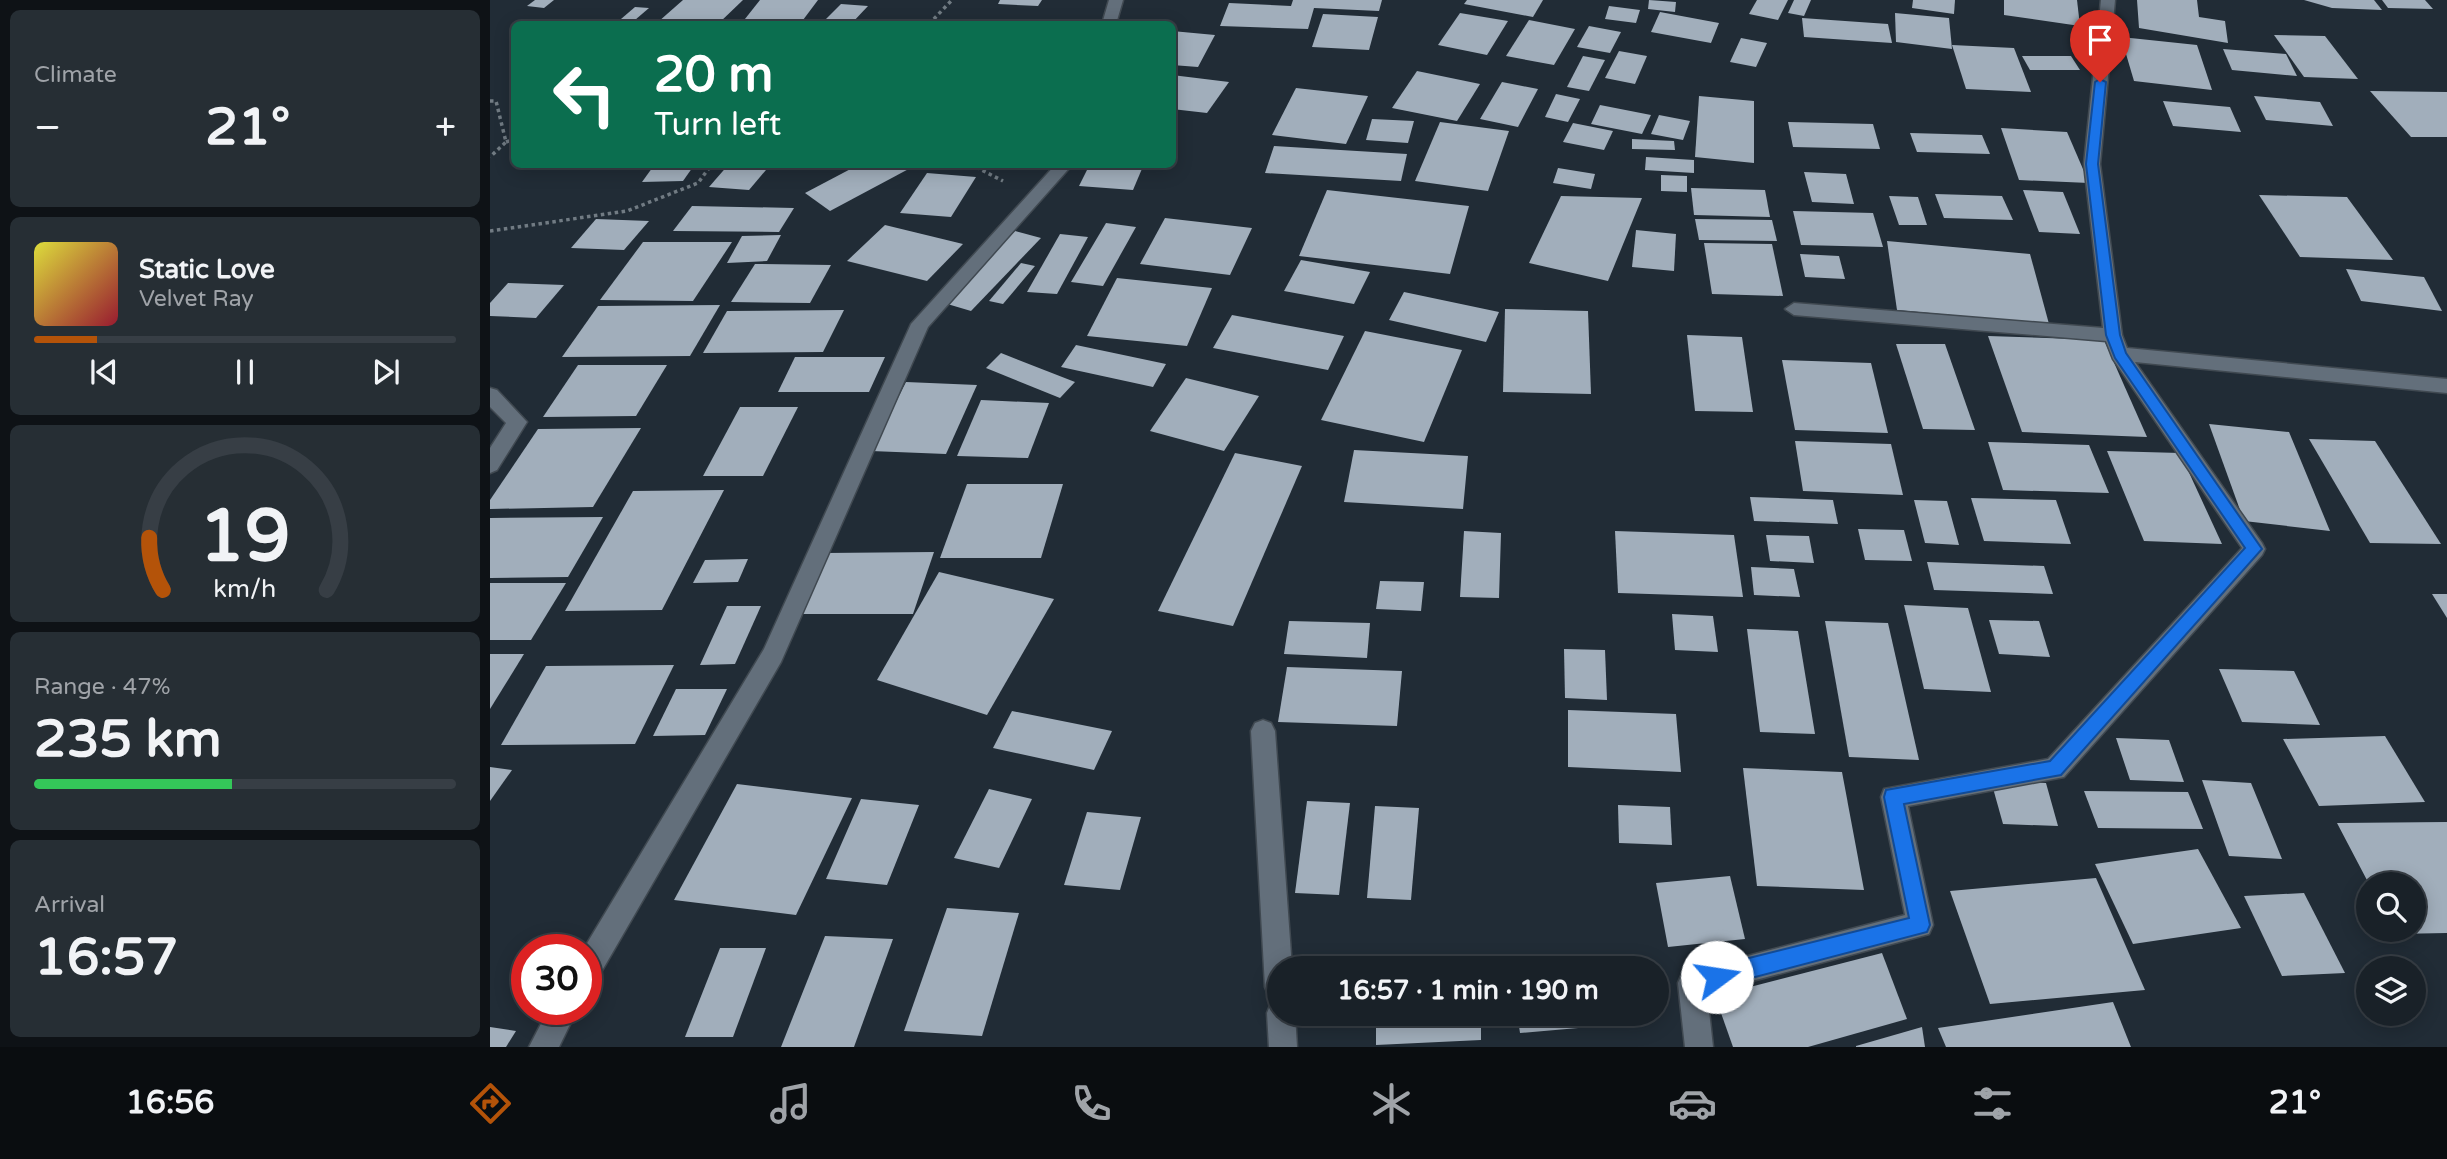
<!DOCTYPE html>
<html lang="en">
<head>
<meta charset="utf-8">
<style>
	body { margin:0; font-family:"Varela Round",sans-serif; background:#262e34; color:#f1f3f6; height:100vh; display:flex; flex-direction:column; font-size:26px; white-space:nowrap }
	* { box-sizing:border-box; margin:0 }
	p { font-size:23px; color:#9fa3a8 }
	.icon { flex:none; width:38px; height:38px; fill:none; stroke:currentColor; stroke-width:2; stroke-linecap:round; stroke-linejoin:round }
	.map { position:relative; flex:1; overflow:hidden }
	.panel { display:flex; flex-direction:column; gap:10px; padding:10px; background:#0e1216; width:490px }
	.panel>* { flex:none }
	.hud { position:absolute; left:21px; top:21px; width:665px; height:147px; border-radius:10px; box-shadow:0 4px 18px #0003,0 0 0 2px #373e45; background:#0b6e4f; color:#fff; overflow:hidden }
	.buttons { position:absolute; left:1866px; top:872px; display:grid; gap:14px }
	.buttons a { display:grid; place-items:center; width:70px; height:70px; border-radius:50%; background:#192128; box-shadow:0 4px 18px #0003,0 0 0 2px #373e45; font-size:35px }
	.speed { position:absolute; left:21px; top:934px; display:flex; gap:14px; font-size:35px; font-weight:700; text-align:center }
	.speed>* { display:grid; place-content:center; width:91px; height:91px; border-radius:50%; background:#192128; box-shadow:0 4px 18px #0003,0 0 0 2px #373e45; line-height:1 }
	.speed .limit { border:10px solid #d22; background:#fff; color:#111 }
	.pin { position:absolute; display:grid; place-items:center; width:60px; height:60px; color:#fff; margin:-72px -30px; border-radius:50% 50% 50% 0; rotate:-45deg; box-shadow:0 0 7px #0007 }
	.pin .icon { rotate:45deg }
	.me { position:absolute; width:77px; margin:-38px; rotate:76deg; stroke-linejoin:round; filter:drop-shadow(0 0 5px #0008) }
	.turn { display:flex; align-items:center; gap:24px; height:147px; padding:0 28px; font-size:32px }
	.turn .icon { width:91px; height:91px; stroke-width:2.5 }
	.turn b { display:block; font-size:49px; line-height:60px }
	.big { font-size:52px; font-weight:800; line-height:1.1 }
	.panel .card { flex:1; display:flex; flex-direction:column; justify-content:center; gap:10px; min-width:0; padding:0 24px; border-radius:10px; background:#262e34 }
	.panel .dial { align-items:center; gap:0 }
	.dial svg { height:182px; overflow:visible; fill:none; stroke:#373e45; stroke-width:7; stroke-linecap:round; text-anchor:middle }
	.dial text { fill:#f1f3f6; stroke:none }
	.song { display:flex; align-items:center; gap:21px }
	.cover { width:84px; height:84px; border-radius:10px; background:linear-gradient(135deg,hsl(60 70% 55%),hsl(350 70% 35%)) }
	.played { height:7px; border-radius:4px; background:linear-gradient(90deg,#b45309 15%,#373e45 15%) }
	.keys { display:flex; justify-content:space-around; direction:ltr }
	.heat { display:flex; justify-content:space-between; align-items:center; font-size:38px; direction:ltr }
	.charge { height:10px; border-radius:5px; background:linear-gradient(90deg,#34c759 47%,#373e45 0) }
	.trip { position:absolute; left:777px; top:956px; width:402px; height:70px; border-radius:35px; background:#192128; box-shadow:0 4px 18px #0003,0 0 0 2px #373e45; font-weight:800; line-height:70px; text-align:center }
	.tab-bar { display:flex; height:112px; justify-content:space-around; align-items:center; background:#0a0d10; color:#9fa3a8 }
	.tab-bar .icon { width:49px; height:49px }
	.tab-bar .active { color:#b45309 }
	.tab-bar b { font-size:32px; color:#f1f3f6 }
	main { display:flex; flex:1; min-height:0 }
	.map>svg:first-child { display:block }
</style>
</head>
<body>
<main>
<section class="panel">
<div class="card"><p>Climate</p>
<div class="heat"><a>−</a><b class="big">21°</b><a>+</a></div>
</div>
<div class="card">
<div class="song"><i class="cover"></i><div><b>Static Love</b><p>Velvet Ray</p></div></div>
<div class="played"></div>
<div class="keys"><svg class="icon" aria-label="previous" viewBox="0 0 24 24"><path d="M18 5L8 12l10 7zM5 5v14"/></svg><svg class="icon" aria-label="pause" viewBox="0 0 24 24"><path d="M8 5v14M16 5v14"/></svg><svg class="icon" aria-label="next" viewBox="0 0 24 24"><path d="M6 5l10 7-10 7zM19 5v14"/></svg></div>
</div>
<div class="card dial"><svg viewBox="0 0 100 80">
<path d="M14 69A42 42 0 1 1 86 69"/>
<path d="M14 69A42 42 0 0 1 8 46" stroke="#b45309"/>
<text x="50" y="56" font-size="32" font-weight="700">19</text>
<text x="50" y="72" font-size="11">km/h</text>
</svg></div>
<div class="card"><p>Range · 47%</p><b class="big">235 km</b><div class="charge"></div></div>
<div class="card"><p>Arrival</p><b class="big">16:57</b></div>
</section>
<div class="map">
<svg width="1957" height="1047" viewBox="0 0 1957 1047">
	<rect width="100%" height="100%" fill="#212c36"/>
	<g fill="#a1aebb">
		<polygon points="45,0 64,0 54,8 37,6"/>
		<polygon points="193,0 253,0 228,24 168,22"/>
		<polygon points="270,0 328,0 310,24 251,24"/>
		<polygon points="510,0 552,0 548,6 508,4"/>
		<polygon points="803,0 892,0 889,11 824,8 818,29 730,26 739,3 801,6"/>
		<polygon points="977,0 1053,0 1043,17 974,4"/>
		<polygon points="1159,0 1186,2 1185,12 1158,9"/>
		<polygon points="1267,0 1298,0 1288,20 1259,14"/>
		<polygon points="1304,0 1321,0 1314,16 1298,13"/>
		<polygon points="1423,0 1465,0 1464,14 1422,8"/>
		<polygon points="1514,0 1587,0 1590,26 1514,15"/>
		<polygon points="1647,0 1707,0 1709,17 1735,21 1738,43 1649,28"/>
		<polygon points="1814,0 1884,0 1892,10 1842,8"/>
		<polygon points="1892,0 1935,0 1943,9 1898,8"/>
		<polygon points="351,4 378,6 361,24 331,24"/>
		<polygon points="1119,6 1150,10 1146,23 1115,19"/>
		<polygon points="145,7 159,8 145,20 131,19"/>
		<polygon points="1170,12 1229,23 1221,43 1161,32"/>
		<polygon points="970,13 1018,21 997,55 948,45"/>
		<polygon points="1405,13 1459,18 1462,49 1406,42"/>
		<polygon points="833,14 888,17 879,50 822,47"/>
		<polygon points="1312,18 1398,24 1402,43 1314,37"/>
		<polygon points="1039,20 1085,29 1064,65 1016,56"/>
		<polygon points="1099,26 1131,32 1120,53 1087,47"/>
		<polygon points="682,31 725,35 708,67 682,65"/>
		<polygon points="1784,35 1835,36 1868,79 1814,77"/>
		<polygon points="1631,37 1707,45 1722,90 1644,81"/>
		<polygon points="1251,38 1277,43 1266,67 1240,62"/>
		<polygon points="1462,45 1524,48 1541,92 1476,89"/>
		<polygon points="1733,49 1796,54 1807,76 1742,70"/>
		<polygon points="1129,51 1157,56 1145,84 1115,78"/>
		<polygon points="1093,56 1115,60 1099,91 1077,87"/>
		<polygon points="1532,56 1581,56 1590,70 1540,70"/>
		<polygon points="927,71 990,84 967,121 902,108"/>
		<polygon points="682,75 739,82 717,113 682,109"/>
		<polygon points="1012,82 1048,89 1028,127 990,119"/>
		<polygon points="806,88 878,96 856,144 782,135"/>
		<polygon points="1880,91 1957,92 1957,137 1921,137"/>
		<polygon points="1066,94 1090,99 1078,122 1055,117"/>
		<polygon points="1209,96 1264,101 1264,163 1205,157"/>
		<polygon points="1764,96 1830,102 1843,126 1776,120"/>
		<polygon points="1673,101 1740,107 1751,132 1683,126"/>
		<polygon points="1110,105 1161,115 1152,134 1101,124"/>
		<polygon points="1169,115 1200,121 1193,140 1161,134"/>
		<polygon points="882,119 924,121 918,143 876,140"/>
		<polygon points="950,122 1019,131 998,191 925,181"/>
		<polygon points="1298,122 1383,124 1390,149 1303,147"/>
		<polygon points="1083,123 1123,131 1114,150 1073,142"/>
		<polygon points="1511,128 1577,132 1599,183 1529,180"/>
		<polygon points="1420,133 1492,135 1500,154 1427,152"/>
		<polygon points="1142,139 1184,141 1185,150 1142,149"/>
		<polygon points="784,146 917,154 911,181 775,173"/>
		<polygon points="1156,157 1204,160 1204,173 1155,170"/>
		<polygon points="165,164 205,164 193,181 152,182"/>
		<polygon points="239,164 281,164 259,190 219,187"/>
		<polygon points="370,164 428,164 340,211 315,193"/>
		<polygon points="600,164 654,164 643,190 589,186"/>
		<polygon points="1068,168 1105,174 1101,189 1063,183"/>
		<polygon points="1314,172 1356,174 1364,204 1322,202"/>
		<polygon points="437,173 486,177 461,217 410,213"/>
		<polygon points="1171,175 1197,176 1197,192 1171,191"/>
		<polygon points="1201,188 1275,190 1280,217 1204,215"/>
		<polygon points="837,190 979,206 960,274 809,256"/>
		<polygon points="1533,190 1573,192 1590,234 1549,232"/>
		<polygon points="1445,194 1512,196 1523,220 1454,218"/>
		<polygon points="1769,195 1857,197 1903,260 1810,257"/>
		<polygon points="1071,196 1152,198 1118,281 1039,263"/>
		<polygon points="1399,196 1428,197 1437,225 1409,225"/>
		<polygon points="202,206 304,208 289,232 183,231"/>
		<polygon points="1303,211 1383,213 1393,247 1311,245"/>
		<polygon points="675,218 762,228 740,275 650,264"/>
		<polygon points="106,219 159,221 134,250 81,248"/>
		<polygon points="1205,219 1282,220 1287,241 1209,240"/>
		<polygon points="616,223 646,227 613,286 581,282"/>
		<polygon points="395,225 473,244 437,281 357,261"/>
		<polygon points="1146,230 1186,234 1184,271 1142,267"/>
		<polygon points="525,231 551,238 481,311 454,303"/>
		<polygon points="570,234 598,237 567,294 537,292"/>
		<polygon points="291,235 277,261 237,263 252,236"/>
		<polygon points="1397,241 1540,254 1559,324 1407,310"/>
		<polygon points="153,242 242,242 203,301 110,300"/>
		<polygon points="1214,243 1282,244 1293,296 1222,294"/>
		<polygon points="1310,254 1349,256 1355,279 1315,277"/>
		<polygon points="811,260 880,272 864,304 794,291"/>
		<polygon points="531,263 545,266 513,304 499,301"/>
		<polygon points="265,264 341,265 320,303 241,302"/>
		<polygon points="1856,269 1934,277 1952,311 1871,301"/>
		<polygon points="627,278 722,288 697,346 597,336"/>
		<polygon points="18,283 74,285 46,318 0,316 0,303"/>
		<polygon points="914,292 1009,312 996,342 899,320"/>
		<polygon points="230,305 200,356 72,357 108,306"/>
		<polygon points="1015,309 1098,311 1101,394 1013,392"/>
		<polygon points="354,310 333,352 213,353 237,311"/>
		<polygon points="742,315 854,336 838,370 723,348"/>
		<polygon points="875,331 972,350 934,442 831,420"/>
		<polygon points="1197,335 1252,337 1263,412 1205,411"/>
		<polygon points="1498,336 1614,340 1657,437 1532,432"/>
		<polygon points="1406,344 1455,344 1485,430 1433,429"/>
		<polygon points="586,345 676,364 663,387 571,367"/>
		<polygon points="511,353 585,382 570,398 496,368"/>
		<polygon points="305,357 395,357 379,392 288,392"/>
		<polygon points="1292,360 1381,363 1398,433 1305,430"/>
		<polygon points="88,365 177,365 146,416 53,417"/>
		<polygon points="696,378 769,396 734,451 660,431"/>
		<polygon points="416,382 487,385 456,454 381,451"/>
		<polygon points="491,400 559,403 538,458 467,456"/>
		<polygon points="250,407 308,407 273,476 213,476"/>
		<polygon points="1719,424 1799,432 1840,531 1754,521"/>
		<polygon points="151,428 103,507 0,509 0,500 48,429"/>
		<polygon points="1819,439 1885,441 1951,544 1880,543"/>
		<polygon points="1305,441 1401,444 1413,495 1313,491"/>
		<polygon points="1498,442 1599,445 1619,493 1513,490"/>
		<polygon points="864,450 978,456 973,509 854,502"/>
		<polygon points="1617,451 1690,453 1732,544 1654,541"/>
		<polygon points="745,453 812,466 743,626 668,611"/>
		<polygon points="477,484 573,484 551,558 450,558"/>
		<polygon points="234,490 172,610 75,611 143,491"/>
		<polygon points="1260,497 1343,500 1348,524 1264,521"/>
		<polygon points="1481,498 1566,500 1581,544 1494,541"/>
		<polygon points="1424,500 1457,501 1469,545 1435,543"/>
		<polygon points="113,517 78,577 0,578 0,518"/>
		<polygon points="1368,529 1414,530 1422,561 1375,560"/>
		<polygon points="974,531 1011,533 1009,598 970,597"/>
		<polygon points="1125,531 1244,535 1253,597 1128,593"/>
		<polygon points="1276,535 1319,536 1324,563 1280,561"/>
		<polygon points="444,552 423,614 309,614 335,553"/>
		<polygon points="258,559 248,582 203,583 215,560"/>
		<polygon points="1437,562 1554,566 1563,594 1444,590"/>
		<polygon points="1261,567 1304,569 1310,597 1264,595"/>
		<polygon points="449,572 564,599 497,715 387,680"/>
		<polygon points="890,581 934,582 931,611 886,609"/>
		<polygon points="0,583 76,583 41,640 0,640"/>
		<polygon points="1942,594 1957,594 1957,618"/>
		<polygon points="1414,605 1478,608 1501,692 1434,689"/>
		<polygon points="237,606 271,606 245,664 210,665"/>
		<polygon points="1182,614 1223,616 1228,652 1185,650"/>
		<polygon points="1499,620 1549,621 1560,657 1509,654"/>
		<polygon points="799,621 880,623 877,658 794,654"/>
		<polygon points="1335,621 1398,623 1429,760 1359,757"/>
		<polygon points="1257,629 1308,631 1325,734 1270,732"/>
		<polygon points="1074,649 1115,650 1117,700 1075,698"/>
		<polygon points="0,654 34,654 0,709"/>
		<polygon points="184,665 145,744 11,745 56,666"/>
		<polygon points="797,667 912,671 907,726 788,722"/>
		<polygon points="1729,669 1804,671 1830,725 1752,722"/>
		<polygon points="186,689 237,689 215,735 163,736"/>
		<polygon points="1078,710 1186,714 1191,772 1078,767"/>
		<polygon points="522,711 622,731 604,770 503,748"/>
		<polygon points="1895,736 1935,802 1829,806 1793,739"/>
		<polygon points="1626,738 1679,740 1694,782 1640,780"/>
		<polygon points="0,767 22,770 0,801"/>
		<polygon points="1253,768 1352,772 1374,890 1267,886"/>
		<polygon points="1712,780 1761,783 1792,859 1739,856"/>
		<polygon points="1501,781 1556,783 1568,826 1513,824"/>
		<polygon points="247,784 362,798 306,915 184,900"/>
		<polygon points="499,789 542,799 509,868 464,858"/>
		<polygon points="1594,791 1698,792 1713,829 1608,828"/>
		<polygon points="371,799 429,805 397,885 336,879"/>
		<polygon points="817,801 860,803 849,895 805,893"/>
		<polygon points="1128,805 1180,807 1182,845 1129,843"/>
		<polygon points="885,806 929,808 921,900 877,898"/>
		<polygon points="597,812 651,817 630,890 574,885"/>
		<polygon points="1957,822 1957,933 1905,934 1902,929 1923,929 1923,884 1879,884 1847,823"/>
		<polygon points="1708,849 1751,928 1643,944 1605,864"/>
		<polygon points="1240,876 1255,939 1178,947 1166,883"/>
		<polygon points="1606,878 1655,990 1500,1004 1460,891"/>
		<polygon points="1814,893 1855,973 1792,976 1754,896"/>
		<polygon points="457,908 529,913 492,1036 414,1031"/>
		<polygon points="335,936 403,939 364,1047 291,1047"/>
		<polygon points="230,948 276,948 243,1037 195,1037"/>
		<polygon points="1392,953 1417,1019 1318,1047 1243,1047 1225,996"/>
		<polygon points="1100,957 1102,968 1022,968 1022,964"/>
		<polygon points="1623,1002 1641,1047 1456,1047 1448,1028"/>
		<polygon points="886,1013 991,1013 991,1040 886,1045"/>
		<polygon points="1027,1013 1109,1013 1111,1026 1030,1033"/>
		<polygon points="0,1027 26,1031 16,1047 0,1047"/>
		<polygon points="1432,1027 1435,1047 1366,1047 1366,1046"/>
	</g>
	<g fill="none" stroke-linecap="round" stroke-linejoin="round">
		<g stroke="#404951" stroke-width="3">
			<g id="minor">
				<polygon points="619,0 633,0 626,24 612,24"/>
				<polygon points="1611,0 1625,0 1610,164 1632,335 1637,348 1957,379 1957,393 1645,362 1772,543 1775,549 1772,555 1574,777 1418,806 1443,925 1439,934 1217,993 1223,1047 1195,1047 1188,983 1192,973 1415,915 1391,797 1394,789 1558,759 1752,548 1623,359 1616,341 1304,315 1295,309 1304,303 1613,328 1594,164"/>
				<polygon points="566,164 583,164 438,327 291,662 106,981 96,985 96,950 93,950 274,649 421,324"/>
				<polygon points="0,388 7,390 37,422 7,470 0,473 0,448 16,423 0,407"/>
				<polygon points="773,720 781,723 785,731 802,968 789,968 789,1013 805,1013 807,1047 779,1047 777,1013 781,1003 788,1000 779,997 775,987 761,731 765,723"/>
				<polygon points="58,1010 87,1010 69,1047 39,1047"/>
			</g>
		</g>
		<g stroke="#717b83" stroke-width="3.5" stroke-dasharray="3.5 3.5" stroke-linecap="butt">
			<polyline points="439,24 462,0"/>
			<polyline points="0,101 6,101 16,142 0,157"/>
			<polyline points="16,142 24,139"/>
			<polyline points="480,164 513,181"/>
			<polyline points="0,231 137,211 208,183 222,164"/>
		</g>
		<use href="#minor" fill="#636f7b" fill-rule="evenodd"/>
	</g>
	<polygon fill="#1a73e8" stroke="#114b97" stroke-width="2" points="1610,79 1616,82 1608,164 1630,335 1636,353 1772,549 1571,775 1414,804 1440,925 1437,932 1227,987 1220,984 1216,977 1220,969 1227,966 1419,918 1394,797 1396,790 1560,761 1755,548 1625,358 1616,335 1596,164 1605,82"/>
</svg>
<div class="buttons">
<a><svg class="icon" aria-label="search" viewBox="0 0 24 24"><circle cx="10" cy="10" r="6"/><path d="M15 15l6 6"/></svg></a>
<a><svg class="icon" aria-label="layers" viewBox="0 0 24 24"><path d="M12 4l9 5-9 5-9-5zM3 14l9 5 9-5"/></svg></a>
</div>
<div class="speed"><div class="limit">30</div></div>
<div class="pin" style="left:1610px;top:82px;background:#d93025"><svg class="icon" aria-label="arrive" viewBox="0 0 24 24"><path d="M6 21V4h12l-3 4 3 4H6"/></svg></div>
<svg class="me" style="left:1227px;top:977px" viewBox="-20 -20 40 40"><circle r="19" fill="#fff"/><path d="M0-13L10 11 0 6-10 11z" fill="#1a73e8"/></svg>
<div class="trip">16:57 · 1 min · 190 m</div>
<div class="hud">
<div class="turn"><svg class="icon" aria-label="left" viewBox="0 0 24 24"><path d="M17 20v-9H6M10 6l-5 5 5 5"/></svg><div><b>20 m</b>Turn left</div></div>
</div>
</div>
</main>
<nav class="tab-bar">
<b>16:56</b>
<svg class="icon active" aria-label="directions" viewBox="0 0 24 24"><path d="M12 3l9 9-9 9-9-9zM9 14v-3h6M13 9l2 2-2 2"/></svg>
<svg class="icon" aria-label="music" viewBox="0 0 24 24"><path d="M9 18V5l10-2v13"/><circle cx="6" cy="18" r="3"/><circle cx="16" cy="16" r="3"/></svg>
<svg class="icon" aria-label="phone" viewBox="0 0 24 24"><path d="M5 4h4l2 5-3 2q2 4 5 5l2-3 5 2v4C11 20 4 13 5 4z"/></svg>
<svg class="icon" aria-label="climate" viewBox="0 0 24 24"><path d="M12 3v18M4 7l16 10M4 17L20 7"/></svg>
<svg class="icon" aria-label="car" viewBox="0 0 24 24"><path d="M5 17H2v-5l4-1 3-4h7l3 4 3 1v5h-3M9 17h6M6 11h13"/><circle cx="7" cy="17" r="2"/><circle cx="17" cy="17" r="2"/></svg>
<svg class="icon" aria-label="filters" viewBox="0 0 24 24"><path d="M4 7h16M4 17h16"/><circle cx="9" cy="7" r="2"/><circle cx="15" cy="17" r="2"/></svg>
<b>21°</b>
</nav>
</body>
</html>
